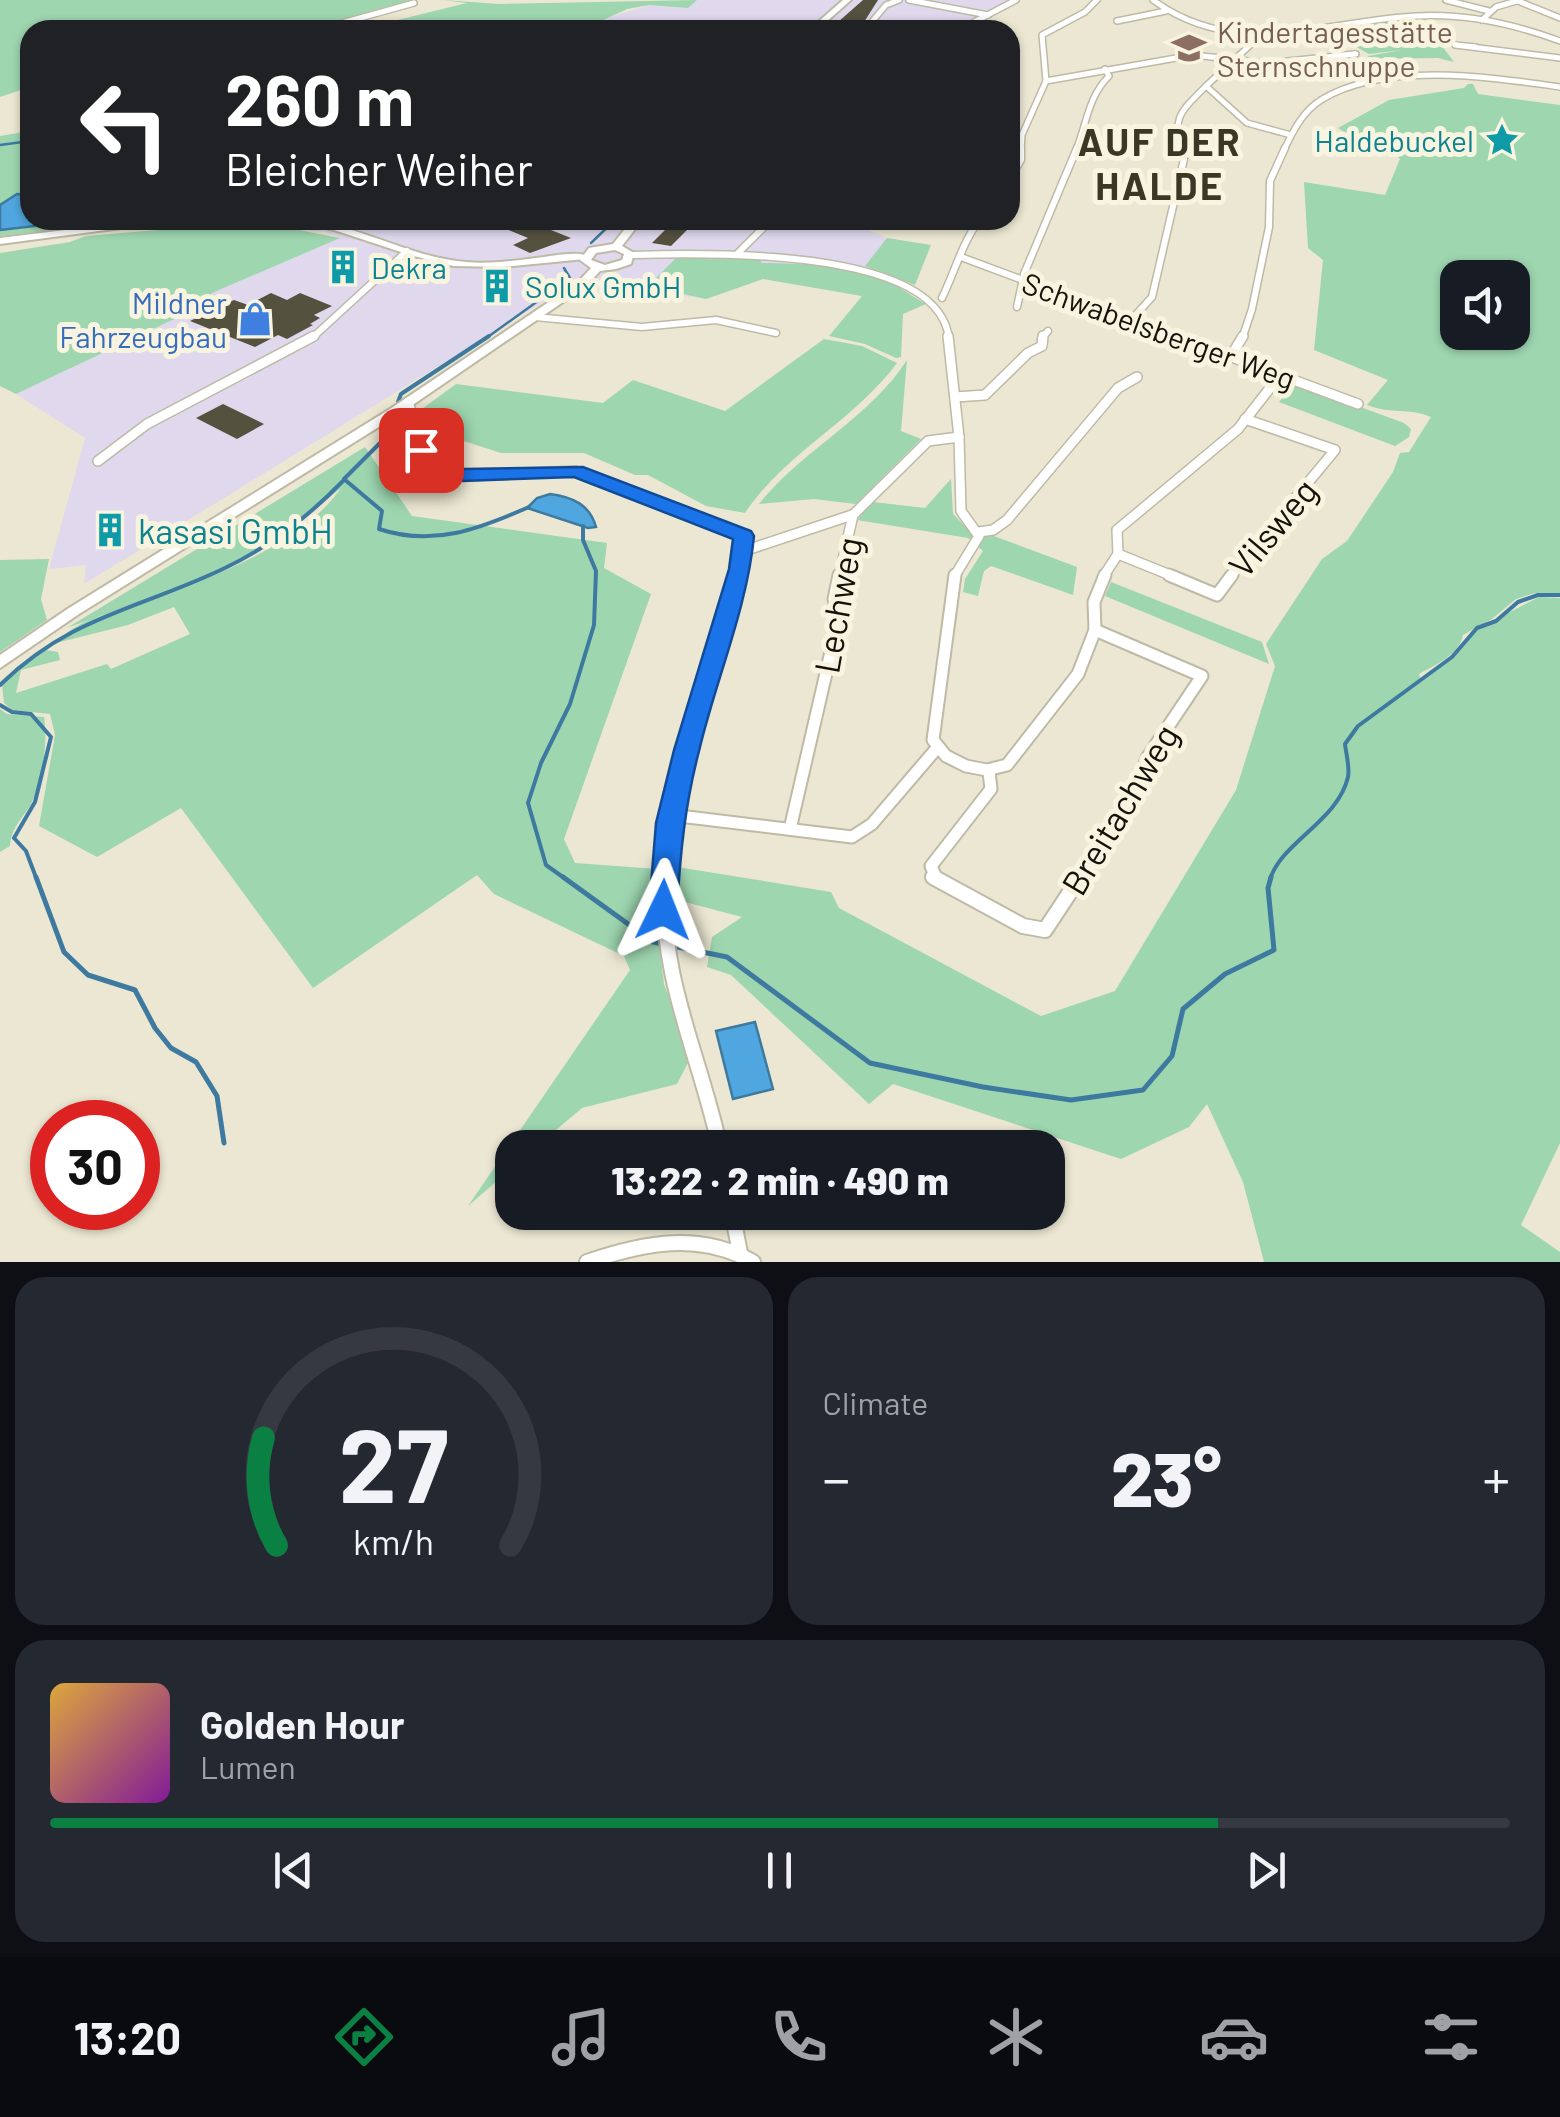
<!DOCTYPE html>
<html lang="en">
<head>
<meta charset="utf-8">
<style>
	body { margin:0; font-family:Barlow,sans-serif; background:#242831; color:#f1f3f6; height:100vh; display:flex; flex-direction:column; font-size:38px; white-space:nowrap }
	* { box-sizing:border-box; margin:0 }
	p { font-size:32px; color:#9ea1a6 }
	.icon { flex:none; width:55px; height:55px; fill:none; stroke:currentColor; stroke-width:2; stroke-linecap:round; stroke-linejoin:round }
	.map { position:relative; height:1262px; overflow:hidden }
	.drawer { display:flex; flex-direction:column; gap:15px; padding:15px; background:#0d0f14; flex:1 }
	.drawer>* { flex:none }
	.top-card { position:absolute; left:20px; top:20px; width:1000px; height:210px; border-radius:30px; box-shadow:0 2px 8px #0004; background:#202124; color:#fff; overflow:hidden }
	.controls { position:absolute; left:1440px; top:260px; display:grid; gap:20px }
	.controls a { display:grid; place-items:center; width:90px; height:90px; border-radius:20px; background:#171b24; box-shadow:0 2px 8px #0004; font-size:50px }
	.speed { position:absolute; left:30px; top:1100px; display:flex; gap:20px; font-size:50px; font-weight:700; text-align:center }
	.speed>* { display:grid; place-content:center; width:130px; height:130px; border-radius:50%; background:#171b24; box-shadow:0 2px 8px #0004; line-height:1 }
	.speed .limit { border:15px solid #d22; background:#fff; color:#111 }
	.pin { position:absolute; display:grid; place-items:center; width:85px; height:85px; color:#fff; margin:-42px; border-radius:20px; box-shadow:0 5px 15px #0006 }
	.me { position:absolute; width:110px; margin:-55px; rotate:2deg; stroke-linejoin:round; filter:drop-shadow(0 0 8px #0008) }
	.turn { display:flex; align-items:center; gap:35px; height:210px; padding:0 40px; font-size:45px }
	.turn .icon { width:130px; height:130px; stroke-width:2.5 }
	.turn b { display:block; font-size:70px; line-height:85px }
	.big { font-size:75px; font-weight:800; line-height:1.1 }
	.drawer .widget { flex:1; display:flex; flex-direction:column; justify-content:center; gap:15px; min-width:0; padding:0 35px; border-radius:30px; background:#242831 }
	.drawer .dial { align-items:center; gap:0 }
	.dial svg { height:260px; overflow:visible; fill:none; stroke:#363941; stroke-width:7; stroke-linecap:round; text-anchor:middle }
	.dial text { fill:#f1f3f6; stroke:none }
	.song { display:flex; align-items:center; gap:30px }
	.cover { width:120px; height:120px; border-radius:15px; background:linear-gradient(135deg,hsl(40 70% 55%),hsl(290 70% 35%)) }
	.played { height:10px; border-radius:5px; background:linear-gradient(90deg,#0b8043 80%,#363941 80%) }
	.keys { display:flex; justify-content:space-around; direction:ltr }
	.heat { display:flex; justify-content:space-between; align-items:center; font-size:55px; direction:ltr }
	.drawer .tiles { flex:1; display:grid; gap:15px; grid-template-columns:1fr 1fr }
	.widget:last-child { grid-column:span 2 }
	.trip { position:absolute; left:495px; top:1130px; width:570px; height:100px; border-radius:30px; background:#171b24; box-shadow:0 2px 8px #0004; font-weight:800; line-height:100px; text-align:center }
	.tab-bar { display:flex; height:160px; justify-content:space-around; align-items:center; background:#090b0e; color:#9ea1a6 }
	.tab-bar .icon { width:70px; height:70px }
	.tab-bar .current { color:#0b8043 }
	.tab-bar b { font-size:45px; color:#f1f3f6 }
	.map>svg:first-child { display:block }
</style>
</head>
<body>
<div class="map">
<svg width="1560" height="1262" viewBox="0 0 1560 1262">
	<rect width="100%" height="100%" fill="#ebe7d2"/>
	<g fill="#e0d8ed">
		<polygon points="697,0 1008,0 951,30 518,30 607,18 649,5 687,8"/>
		<polygon points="227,220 861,220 857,225 887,238 866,265 882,271 864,296 763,279 706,299 580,279 84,584 86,565 49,569 85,438 16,394 208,303 212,293 339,238 326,232 229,224"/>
	</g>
	<g fill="#9ed6b0" fill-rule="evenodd">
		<polygon points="0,0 417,0 314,30 30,30 30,87 0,97"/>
		<polygon points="443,0 499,4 697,0 688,8 649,5 627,9 584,29 357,30 467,3"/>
		<polygon points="1390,20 1397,26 1394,35 1442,46 1454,62 1438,58 1369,59 1368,56 1402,50 1369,54 1337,36 1372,29 1362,24"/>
		<path d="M1468 84H1473L1478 94 1560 105V593H1535L1516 599 1492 619 1463 635C1459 655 1435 665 1419 674L1421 680 1453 658 1477 629 1539 597 1560 598V1143L1521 1225 1560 1252V1262H1264L1243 1182 1207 1104 1189 1127 1121 1159 893 1084 869 1104 731 975 707 967 712 937 742 917 685 902 671 866 831 892 839 908 1041 1016 1115 991 1236 790 1275 666 1266 644 1322 559 1347 541 1393 472 1400 453 1409 452 1431 417C1411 408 1390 414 1367 405L1388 380 1314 350 1323 260 1308 248 1304 182 1385 195 1400 159C1383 140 1359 142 1338 128L1389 100 1464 88ZM1458 278H1512V332H1458Z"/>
		<polygon points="30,131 30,220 143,220 0,236 0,136"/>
		<polygon points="229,224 279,226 340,238 212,293 208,303 16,394 0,386 0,253 70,242 86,236"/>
		<polygon points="887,238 931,245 915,285 865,266"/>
		<path d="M677 257H758L762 263C804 263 850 266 892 284 904 289 914 298 926 304L903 314 901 357 896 358 865 344 829 336 862 296 763 279 706 299 648 286Z"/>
		<path d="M824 339 862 346 897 363C853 422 786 452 745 513L706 506 648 475H635L584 453H501L420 427 415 414 456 384 603 403 633 380 725 411Z"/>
		<path d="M907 360 901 431 921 439 856 504 814 499 759 504C803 449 869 419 907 360Z"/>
		<polygon points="1295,383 1404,423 1411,429 1409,437 1395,446 1279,402"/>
		<path d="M365 447 412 516 607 543 604 568 651 594 564 839 575 863 657 869 655 910 664 984 691 1057 677 1084 582 1108 536 1147 512 1148V1168L468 1206 630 970 624 956 494 894 477 875 313 988 181 808 97 857 39 826 55 735 50 714 12 710 4 703 2 685 25 663 46 650 58 652 60 660 21 670 16 693 107 664 111 669 190 634 174 607 128 625 56 643C76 620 112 612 140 603 205 580 300 547 341 488L260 551 193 582 67 628Z"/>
		<polygon points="951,479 953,514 964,525 1077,567 1073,595 991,566 984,571 978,596 963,592 965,579 983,551 968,538 857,520 873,502 925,508"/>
		<polygon points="49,559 41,599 47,620 0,652 0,560"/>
		<polygon points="1111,582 1262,642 1269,664 1105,596"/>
		<path d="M0 709 7 714 44 717C48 742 43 781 31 804 21 821 12 826 10 846L0 852Z"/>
	</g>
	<g fill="#50a6de" stroke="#3e7a9f" stroke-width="2.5">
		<polygon points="17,194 30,195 30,220 87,220 0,230 0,205"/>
		<path d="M550 494C573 497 590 505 596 527L588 528 527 508 537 498Z"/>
		<polygon points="755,1022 773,1089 733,1099 716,1031"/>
	</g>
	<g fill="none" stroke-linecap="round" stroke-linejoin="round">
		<g stroke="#3e7a9f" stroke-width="2.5">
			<polyline points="0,145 30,141"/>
			<polyline points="591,243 615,220"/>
			<polyline points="485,339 570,278 564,268"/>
		</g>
		<g stroke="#3e7a9f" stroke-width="4">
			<polyline points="398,402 401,394 489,336"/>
			<path d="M401 422 344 479 382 511 379 529C433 547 479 529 529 507"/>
			<path d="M0 685C72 615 140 609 225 568 271 546 308 517 343 481"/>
			<polyline points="0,705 12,712 31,714 51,737 35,802 14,838 26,851 37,880"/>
			<polyline points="567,880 546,865 528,803 541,763 570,704 594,625 596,571 583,540 583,526"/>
			<path d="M1270 880C1280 843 1338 821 1348 777 1350 768 1346 753 1345 744L1358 726 1452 657 1477 628 1496 621 1518 602 1538 595H1560"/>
		</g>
		<g stroke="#3e7a9f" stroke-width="5">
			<polyline points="36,877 64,952 88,975 135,990 155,1028 171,1048 196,1062 217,1096 224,1143"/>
			<polyline points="563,877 653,942 663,944"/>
			<polyline points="673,946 727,957 870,1063 983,1087 1071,1100 1143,1090 1172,1056 1183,1009 1225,974 1274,950 1268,888 1271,877"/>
		</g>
	</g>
	<g fill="#54513f">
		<polygon points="863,0 878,0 859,30 829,30"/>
		<polygon points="485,220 526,220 571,238 530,253 513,245 528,238"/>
		<polygon points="675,220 697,220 671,246 652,243"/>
		<polygon points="271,293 287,300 300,293 332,306 314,315 320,318 310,324 313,325 287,339 278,335 255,347 190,321 234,300 248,305"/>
		<polygon points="223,404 264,424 237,439 196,418"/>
		<polygon points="123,516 119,541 96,544 100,520"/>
	</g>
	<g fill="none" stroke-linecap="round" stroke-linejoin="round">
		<g stroke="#bebaa6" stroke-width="8">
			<g id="minor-far4">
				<polyline points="909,0 988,15"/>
				<path d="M1153 0C1236 61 1323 21 1416 16 1465 13 1514 24 1560 41"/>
				<polyline points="1446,0 1489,11"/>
				<polyline points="1518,1 1560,18"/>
				<polyline points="1482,20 1496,7 1520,0"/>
				<polyline points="1117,21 1166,11"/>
				<polyline points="317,30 414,3"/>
				<polyline points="865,30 886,5 899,0"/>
				<polyline points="959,30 1016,0"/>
				<polyline points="1260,36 1206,86 1247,123 1291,135"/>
				<polyline points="1476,47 1455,45 1560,58"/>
				<polyline points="1046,81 1193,55 1267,63 1356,54 1343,55"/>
				<polyline points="1021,150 1022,135 1046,81 1042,35 1085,12 1097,0"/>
				<path d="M1076 150C1087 123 1088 97 1109 76L1105 69"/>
				<path d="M1181 150C1172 115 1182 111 1206 86"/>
				<path d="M1284 150C1293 131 1303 111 1321 100 1385 61 1490 77 1560 87"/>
			</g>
		</g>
		<g stroke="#bebaa6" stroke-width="9">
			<g id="minor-far3">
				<polyline points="1010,178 1021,160 1021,148"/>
				<polyline points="738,253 769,222"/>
				<path d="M631 255C699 253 939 245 949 339"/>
				<polyline points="961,257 1181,339"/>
				<path d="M942 298C955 271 962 244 979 220"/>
				<polyline points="1017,307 1024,274 1077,148"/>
				<polyline points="535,317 642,327 716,320 776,333"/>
				<polyline points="1132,319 1152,297 1184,159 1181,148"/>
				<polyline points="311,339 407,251"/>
				<polyline points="1041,339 1048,331"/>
				<polyline points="1242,339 1252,309 1269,227 1270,181 1285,148"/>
			</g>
		</g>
		<g stroke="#bebaa6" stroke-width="12">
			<g id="minor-far2">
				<polyline points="948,336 959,437 961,511 979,536 954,577"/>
				<polyline points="1175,336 1358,404"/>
				<polyline points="1231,356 1243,336"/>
				<polyline points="955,397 985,395 1028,353 1042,346 1043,336"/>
				<path d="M408 402C420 437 423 464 462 476L576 471 744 536 738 577"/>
				<polyline points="98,461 147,424 314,336"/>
				<polyline points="979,532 993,530 1007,520 1118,388 1137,377"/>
				<polyline points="744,551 852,515"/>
				<polyline points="1118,554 1175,577"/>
				<polyline points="839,577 853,515 928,441 959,437"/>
				<polyline points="1103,577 1118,554 1117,530 1238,429 1281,374"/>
				<polyline points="1230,577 1335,450 1245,419"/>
			</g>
		</g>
		<g stroke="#bebaa6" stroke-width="15">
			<g id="minor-far1">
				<polyline points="955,575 933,740 946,756 966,766 987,770 1007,765 1078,674 1095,630 1094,602 1105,575"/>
				<polyline points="1169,575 1217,595 1232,575"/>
				<polyline points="671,815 852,837 872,824 937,748"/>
				<polyline points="790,829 839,617 834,599 839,575"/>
				<polyline points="664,880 680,774 739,575"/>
				<polyline points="937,880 931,866 991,789 989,772"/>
				<polyline points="1078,880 1132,800 1147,758 1202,676 1095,630"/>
			</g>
		</g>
		<g stroke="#bebaa6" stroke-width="18">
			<g id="minor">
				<path d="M664 877C660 981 699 1052 720 1148"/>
				<polyline points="933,877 1023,926 1045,930 1080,877"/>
				<polyline points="732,1212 740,1253"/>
				<path d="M587 1262C643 1243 699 1231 753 1262"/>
			</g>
		</g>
		<g stroke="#bebaa6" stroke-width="4">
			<g id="tertiary">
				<polygon points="147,220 171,220 167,222 0,244 0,238"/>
				<path d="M292 220C353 220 405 257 466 262 489 264 513 261 536 258 553 256 574 251 589 256L585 259 502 267 453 266 410 255 334 230Z"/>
			</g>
		</g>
		<g stroke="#bebaa6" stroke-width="4">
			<g id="secondary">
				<polygon points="843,0 851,0 817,30 809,30"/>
				<path d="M632 220H642L622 246 634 253 631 264 616 269 600 271 585 287 398 415 79 614 0 668V655L69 608 390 409 577 283 591 268 580 260 589 248 613 244ZM615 250 624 254 622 260 605 265 591 260 596 253Z"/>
			</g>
		</g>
		<use href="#minor-far4" stroke="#fff" stroke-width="5"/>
		<use href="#minor-far3" stroke="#fff" stroke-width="6"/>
		<use href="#minor-far2" stroke="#fff" stroke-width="9"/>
		<use href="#minor-far1" stroke="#fff" stroke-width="11"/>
		<use href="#minor" stroke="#fff" stroke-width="14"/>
		<use href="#tertiary" fill="#fff" fill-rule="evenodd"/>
		<use href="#secondary" fill="#fff" fill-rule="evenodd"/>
	</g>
	<path fill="#1a73e8" stroke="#114b97" stroke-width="2.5" d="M421 444 441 460 464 469 583 467 751 531 754 536C747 609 716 679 699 751 685 804 680 855 677 910L673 918 663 921 653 918 649 910 656 823 674 750 729 569 733 539 574 477 462 481 427 468 412 450Z"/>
	<defs>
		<g id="school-bare" transform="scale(2.7)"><path d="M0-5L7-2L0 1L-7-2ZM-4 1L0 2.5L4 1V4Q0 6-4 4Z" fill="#8d6e63" stroke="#f8f4df" stroke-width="2.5" paint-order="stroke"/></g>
		<g id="sight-bare" transform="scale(2.7)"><path d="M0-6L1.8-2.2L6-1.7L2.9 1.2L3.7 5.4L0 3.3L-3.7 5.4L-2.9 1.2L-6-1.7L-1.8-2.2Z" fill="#0f9aa8" stroke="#f8f4df" stroke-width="2.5" paint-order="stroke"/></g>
		<g id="building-bare" transform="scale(2.7)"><path d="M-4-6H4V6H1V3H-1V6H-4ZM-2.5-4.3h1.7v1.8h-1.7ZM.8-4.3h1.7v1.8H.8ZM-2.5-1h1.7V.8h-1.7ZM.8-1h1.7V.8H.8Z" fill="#0f9aa8" stroke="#f8f4df" stroke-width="2.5" paint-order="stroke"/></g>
		<g id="shop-bare" transform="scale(2.7)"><path d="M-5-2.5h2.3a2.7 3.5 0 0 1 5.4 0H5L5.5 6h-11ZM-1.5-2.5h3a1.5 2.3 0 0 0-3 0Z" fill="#3f7fe0" stroke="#f8f4df" stroke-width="2.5" paint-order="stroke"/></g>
	</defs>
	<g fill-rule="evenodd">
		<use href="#school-bare" x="1189" y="48"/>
		<use href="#sight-bare" x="1502" y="140"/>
		<use href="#building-bare" x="343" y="267"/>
		<use href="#building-bare" x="497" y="286"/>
		<use href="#shop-bare" x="255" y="319"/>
		<use href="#building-bare" x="110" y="530"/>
	</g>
	<g text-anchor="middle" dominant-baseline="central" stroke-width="10" stroke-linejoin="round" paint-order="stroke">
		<g font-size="30" fill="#785e54" stroke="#f8f4df" text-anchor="start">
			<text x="1217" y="31">Kindertagesstätte<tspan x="1217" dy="34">Sternschnuppe</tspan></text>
		</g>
		<g font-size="30" fill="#0d838f" stroke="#f8f4df" text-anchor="start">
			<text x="1474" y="140" text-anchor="end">Haldebuckel</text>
			<text x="371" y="267">Dekra</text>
			<text x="525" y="286">Solux GmbH</text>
		</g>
		<g font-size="30" fill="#366cbe" stroke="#f8f4df" text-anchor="end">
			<text x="227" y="302">Mildner<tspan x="227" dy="34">Fahrzeugbau</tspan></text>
		</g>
		<g font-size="30" fill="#14120b" stroke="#f8f4df">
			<text transform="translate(1159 330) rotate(20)">Schwabelsberger Weg</text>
		</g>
		<g font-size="35" fill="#14120b" stroke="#f8f4df">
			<text transform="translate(1272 527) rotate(-50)">Vilsweg</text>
			<text transform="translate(837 605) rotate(-80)">Lechweg</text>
			<text transform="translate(1119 809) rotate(-59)">Breitachweg</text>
		</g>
		<g font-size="35" fill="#0d838f" stroke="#f8f4df" text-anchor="start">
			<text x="138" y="530">kasasi GmbH</text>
		</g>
		<g font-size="38" font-weight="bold" letter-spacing="2.5" fill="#3a3726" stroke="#f8f4df">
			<text x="1160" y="141">AUF DER<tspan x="1160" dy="44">HALDE</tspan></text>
		</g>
	</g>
</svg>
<div class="controls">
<a><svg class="icon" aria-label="sound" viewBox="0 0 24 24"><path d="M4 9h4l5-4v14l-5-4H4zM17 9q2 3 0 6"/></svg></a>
</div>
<div class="speed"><div class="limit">30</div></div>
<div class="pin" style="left:421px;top:450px;background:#d93025"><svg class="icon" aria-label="arrive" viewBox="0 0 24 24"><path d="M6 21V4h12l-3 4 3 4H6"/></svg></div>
<svg class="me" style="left:663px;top:910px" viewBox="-20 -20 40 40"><path d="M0-17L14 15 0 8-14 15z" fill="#1a73e8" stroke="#fff" stroke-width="4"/></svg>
<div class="trip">13:22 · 2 min · 490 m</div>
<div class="top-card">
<div class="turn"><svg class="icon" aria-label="left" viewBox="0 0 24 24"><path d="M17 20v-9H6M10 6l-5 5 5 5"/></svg><div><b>260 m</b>Bleicher Weiher</div></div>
</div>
</div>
<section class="drawer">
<div class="tiles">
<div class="widget dial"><svg viewBox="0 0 100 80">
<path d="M14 69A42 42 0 1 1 86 69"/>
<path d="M14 69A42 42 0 0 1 10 36" stroke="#0b8043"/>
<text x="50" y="56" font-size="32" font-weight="700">27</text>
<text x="50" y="72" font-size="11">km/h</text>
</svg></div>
<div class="widget"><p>Climate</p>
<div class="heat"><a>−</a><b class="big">23°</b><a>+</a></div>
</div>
<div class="widget">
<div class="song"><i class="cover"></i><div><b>Golden Hour</b><p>Lumen</p></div></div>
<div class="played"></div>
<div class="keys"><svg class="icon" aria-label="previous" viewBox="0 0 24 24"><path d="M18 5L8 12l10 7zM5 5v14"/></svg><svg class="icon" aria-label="pause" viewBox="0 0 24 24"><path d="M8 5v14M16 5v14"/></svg><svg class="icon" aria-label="next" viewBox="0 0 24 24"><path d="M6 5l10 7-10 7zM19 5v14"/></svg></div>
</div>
</div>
</section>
<nav class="tab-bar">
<b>13:20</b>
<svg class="icon current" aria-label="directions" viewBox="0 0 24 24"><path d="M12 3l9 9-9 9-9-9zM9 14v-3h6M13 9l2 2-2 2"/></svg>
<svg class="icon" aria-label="music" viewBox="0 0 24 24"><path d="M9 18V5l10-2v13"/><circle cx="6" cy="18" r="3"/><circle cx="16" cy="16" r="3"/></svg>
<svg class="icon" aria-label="phone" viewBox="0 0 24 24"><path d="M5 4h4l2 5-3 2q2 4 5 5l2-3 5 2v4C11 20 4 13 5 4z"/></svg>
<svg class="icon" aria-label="climate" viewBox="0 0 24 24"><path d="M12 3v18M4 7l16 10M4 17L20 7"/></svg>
<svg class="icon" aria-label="car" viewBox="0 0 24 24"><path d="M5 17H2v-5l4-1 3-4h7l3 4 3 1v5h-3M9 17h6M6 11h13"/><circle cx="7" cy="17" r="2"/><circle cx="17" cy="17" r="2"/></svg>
<svg class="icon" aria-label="filters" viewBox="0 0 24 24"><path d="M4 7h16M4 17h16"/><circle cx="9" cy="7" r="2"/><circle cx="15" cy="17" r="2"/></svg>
</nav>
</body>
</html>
